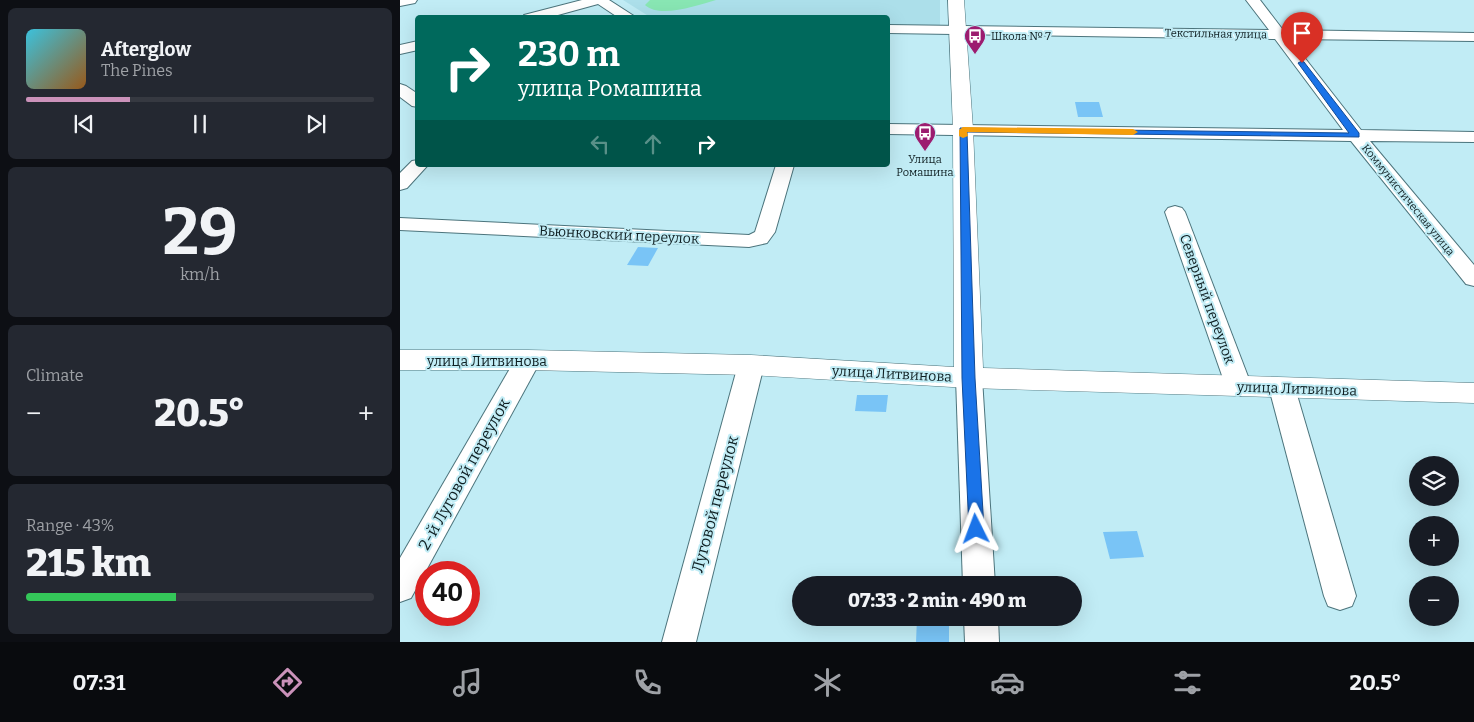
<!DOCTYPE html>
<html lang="en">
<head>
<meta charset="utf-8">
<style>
	body { margin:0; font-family:Bitter,serif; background:#242831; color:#f1f3f6; height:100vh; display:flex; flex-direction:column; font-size:19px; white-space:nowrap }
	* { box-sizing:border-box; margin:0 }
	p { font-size:16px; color:#9ea1a6 }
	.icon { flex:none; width:28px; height:28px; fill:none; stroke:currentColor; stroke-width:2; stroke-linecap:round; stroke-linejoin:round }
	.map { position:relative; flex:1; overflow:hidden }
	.drawer { display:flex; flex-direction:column; gap:8px; padding:8px; background:#0d0f14; width:400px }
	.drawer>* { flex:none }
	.banner { position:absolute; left:15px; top:15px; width:475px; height:152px; border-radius:5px; box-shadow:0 5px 20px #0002; background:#00695c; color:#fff; overflow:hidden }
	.fabs { position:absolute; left:1009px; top:456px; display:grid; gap:10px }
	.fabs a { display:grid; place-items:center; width:50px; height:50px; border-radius:50%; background:#171b24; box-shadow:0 5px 20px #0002; font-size:25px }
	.speed { position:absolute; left:15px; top:561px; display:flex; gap:10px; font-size:25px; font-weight:700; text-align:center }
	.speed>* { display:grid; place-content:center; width:65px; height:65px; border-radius:50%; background:#171b24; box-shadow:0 5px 20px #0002; line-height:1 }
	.speed .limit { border:8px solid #d22; background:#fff; color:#111 }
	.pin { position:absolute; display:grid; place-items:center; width:42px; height:42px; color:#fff; margin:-51px -21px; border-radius:50% 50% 50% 0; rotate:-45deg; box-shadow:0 0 5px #0007 }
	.pin .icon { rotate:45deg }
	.me { position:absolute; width:55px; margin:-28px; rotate:357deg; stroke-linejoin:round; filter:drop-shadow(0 0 4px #0008) }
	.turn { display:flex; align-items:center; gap:18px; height:105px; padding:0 20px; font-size:22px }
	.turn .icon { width:65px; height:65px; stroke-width:2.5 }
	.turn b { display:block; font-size:35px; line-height:42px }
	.lanes { display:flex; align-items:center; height:48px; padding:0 20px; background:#0003; justify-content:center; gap:25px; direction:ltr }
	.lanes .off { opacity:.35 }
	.big { font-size:38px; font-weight:800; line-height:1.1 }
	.drawer .widget { flex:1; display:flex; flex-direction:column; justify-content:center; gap:8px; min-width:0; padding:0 18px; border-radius:8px; background:#242831 }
	.drawer .dial { align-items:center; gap:0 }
	.dial b { font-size:65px; line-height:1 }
	.song { display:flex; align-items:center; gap:15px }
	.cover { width:60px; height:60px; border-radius:8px; background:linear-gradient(135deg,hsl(190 70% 55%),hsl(30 70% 35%)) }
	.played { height:5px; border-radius:2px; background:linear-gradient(90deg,#cb92ba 30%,#363941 30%) }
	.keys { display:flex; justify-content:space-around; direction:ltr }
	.heat { display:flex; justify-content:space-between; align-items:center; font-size:28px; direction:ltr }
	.charge { height:8px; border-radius:4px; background:linear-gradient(90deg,#34c759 43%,#363941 0) }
	.trip { position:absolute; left:392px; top:576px; width:290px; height:50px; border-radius:25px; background:#171b24; box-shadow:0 5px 20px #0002; font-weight:800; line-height:50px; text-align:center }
	.tabs { display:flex; height:80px; justify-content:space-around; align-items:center; background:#090b0e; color:#9ea1a6 }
	.tabs .icon { width:35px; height:35px }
	.tabs .on { color:#cb92ba }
	.tabs b { font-size:22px; color:#f1f3f6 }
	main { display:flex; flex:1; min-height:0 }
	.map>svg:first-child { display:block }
</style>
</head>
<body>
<main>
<section class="drawer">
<div class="widget">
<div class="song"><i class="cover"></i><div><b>Afterglow</b><p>The Pines</p></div></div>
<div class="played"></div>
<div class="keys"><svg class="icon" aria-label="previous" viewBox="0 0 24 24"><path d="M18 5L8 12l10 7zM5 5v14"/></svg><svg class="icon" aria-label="pause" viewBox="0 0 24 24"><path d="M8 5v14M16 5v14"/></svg><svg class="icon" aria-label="next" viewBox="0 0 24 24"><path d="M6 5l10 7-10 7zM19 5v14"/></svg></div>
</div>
<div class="widget dial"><b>29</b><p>km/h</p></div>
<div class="widget"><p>Climate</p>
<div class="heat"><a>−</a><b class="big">20.5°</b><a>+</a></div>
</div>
<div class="widget"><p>Range · 43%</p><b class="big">215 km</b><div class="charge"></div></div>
</section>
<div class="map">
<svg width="1074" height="642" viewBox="0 0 1074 642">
	<rect width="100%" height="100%" fill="#c1ecf5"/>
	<polygon fill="#acdfea" points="223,0 540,0 540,26 488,25 488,18 250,17"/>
	<path fill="#88e6b3" d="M250 0H316C298 5 260 19 245 5Z"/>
	<g fill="#79c4f6">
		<polygon points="675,102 699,102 703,117 678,117"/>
		<polygon points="238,247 258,248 248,266 227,265"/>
		<polygon points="457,395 488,395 486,412 455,411"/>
		<polygon points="737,531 744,557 710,559 703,532"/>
		<polygon points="517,618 549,618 549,642 516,642"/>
	</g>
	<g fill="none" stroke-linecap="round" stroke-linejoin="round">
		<g stroke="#4c747c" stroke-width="2">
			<g id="minor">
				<polygon points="0,0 17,0 15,3 0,6"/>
				<polygon points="182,0 209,0 237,18 219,18 198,4 147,18 122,18 124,15"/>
				<polygon points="846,0 860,0 883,30 1074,33 1074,41 890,39 961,130 1074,132 1074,142 970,141 1074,265 1074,286 1066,284 951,141 488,134 488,124 943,130 875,39 488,33 488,25 869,30"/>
				<polygon points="18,41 18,50 0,54 0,45"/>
				<polygon points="0,84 6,86 18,94 18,107 12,106 0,97"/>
				<polygon points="18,160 18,165 28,165 7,188 0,190 0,173 12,161"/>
				<polygon points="376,165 394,165 375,232 367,243 349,247 0,230 0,218 349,235 355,232"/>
				<polygon points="775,206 782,208 785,212 852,387 848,393 839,396 830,393 826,387 765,212 768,208"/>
				<polygon points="128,352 137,354 141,360 11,598 0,602 0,558 115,360 119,354"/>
				<polygon points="351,357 360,359 364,365 296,642 262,642 338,365 342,359"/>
				<polygon points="569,369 578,372 582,378 595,585 563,585 556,378 560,372"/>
				<polygon points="882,379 891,382 895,388 956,596 952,606 940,610 928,606 924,596 869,388 873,382"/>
				<polygon points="564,618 598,618 599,642 565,642"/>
			</g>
		</g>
		<g stroke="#4c747c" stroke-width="1">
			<polygon id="major" points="548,0 564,0 573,129 583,368 1074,383 1074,403 569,388 351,375 128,370 0,370 0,350 128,350 351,355 554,367 553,129"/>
		</g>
		<use href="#minor" fill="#fff" fill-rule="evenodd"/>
		<use href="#major" fill="#fff" fill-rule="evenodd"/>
	</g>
	<polygon fill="#1a73e8" stroke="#114b97" points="902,61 904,62 959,133 959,137 567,132 575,378 584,529 581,533 576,535 571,533 569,529 562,378 560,128 949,133 898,63"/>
	<polygon fill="#f59e0b" points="563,127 733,129 738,132 733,135 567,132 568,136 563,138 559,136 559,130"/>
	<defs>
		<g id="bus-pin" transform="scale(1.125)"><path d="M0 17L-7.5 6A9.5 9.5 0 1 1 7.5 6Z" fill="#9c1c70" stroke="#c1ecf5"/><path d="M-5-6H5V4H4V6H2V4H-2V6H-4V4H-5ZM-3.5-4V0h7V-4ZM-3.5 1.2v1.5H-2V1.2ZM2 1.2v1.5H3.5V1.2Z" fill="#fff"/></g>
	</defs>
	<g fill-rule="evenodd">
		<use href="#bus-pin" x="575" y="36"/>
		<use href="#bus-pin" x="525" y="133"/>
	</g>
	<g text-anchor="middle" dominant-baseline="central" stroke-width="4" stroke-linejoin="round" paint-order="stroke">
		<g font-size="11" fill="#0f1f22" stroke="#c1ecf5">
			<text transform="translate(816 34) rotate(1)">Текстильная улица</text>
			<text transform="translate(1008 200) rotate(51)">Коммунистическая улица</text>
		</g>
		<g font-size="11" fill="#0f1f22" stroke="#c1ecf5" text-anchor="start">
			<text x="591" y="36">Школа № 7</text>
			<text x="525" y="159" text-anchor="middle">Улица<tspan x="525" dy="13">Ромашина</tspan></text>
		</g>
		<g font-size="14" fill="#0f1f22" stroke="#c1ecf5">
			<text transform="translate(219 235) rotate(3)">Вьюнковский переулок</text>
			<text transform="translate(807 299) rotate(70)">Северный переулок</text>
			<text x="87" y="361">улица Литвинова</text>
			<text transform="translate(492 374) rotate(3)">улица Литвинова</text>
			<text transform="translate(897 389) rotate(2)">улица Литвинова</text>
		</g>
		<g font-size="16" fill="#0f1f22" stroke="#c1ecf5">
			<text transform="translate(64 474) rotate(-61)">2-й Луговой переулок</text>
			<text transform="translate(315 504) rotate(-75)">Луговой переулок</text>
		</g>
	</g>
</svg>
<div class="fabs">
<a><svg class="icon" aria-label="layers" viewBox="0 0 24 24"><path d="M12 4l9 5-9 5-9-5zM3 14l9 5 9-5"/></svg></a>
<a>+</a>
<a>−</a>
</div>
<div class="speed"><div class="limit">40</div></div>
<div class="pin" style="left:902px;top:63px;background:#d93025"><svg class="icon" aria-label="arrive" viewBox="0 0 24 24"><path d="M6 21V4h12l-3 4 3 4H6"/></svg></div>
<svg class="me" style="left:576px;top:529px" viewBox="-20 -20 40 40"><path d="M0-17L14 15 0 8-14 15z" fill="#1a73e8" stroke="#fff" stroke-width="4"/></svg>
<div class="trip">07:33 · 2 min · 490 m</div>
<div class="banner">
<div class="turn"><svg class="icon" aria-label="right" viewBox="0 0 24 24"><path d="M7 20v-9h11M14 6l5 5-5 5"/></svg><div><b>230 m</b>улица Ромашина</div></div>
<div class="lanes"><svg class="icon off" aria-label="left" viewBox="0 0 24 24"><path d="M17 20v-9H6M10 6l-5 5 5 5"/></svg><svg class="icon off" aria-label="ahead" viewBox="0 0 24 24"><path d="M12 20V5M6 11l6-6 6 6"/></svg><svg class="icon" aria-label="right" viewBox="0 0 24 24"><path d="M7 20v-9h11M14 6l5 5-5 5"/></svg></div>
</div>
</div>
</main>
<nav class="tabs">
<b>07:31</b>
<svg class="icon on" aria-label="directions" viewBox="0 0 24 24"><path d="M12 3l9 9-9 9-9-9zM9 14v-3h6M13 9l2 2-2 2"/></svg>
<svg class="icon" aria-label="music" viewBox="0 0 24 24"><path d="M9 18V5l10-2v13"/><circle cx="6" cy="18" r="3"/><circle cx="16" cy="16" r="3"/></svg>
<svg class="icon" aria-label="phone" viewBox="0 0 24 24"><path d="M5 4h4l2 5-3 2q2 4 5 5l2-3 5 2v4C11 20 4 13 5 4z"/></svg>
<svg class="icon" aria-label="climate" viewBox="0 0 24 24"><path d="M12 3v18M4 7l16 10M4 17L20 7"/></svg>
<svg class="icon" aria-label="car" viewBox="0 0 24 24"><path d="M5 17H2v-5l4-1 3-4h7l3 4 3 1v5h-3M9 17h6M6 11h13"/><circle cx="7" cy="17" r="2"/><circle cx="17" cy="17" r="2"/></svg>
<svg class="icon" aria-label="filters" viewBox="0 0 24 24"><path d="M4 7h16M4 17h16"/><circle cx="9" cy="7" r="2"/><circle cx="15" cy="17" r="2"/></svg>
<b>20.5°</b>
</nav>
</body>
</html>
